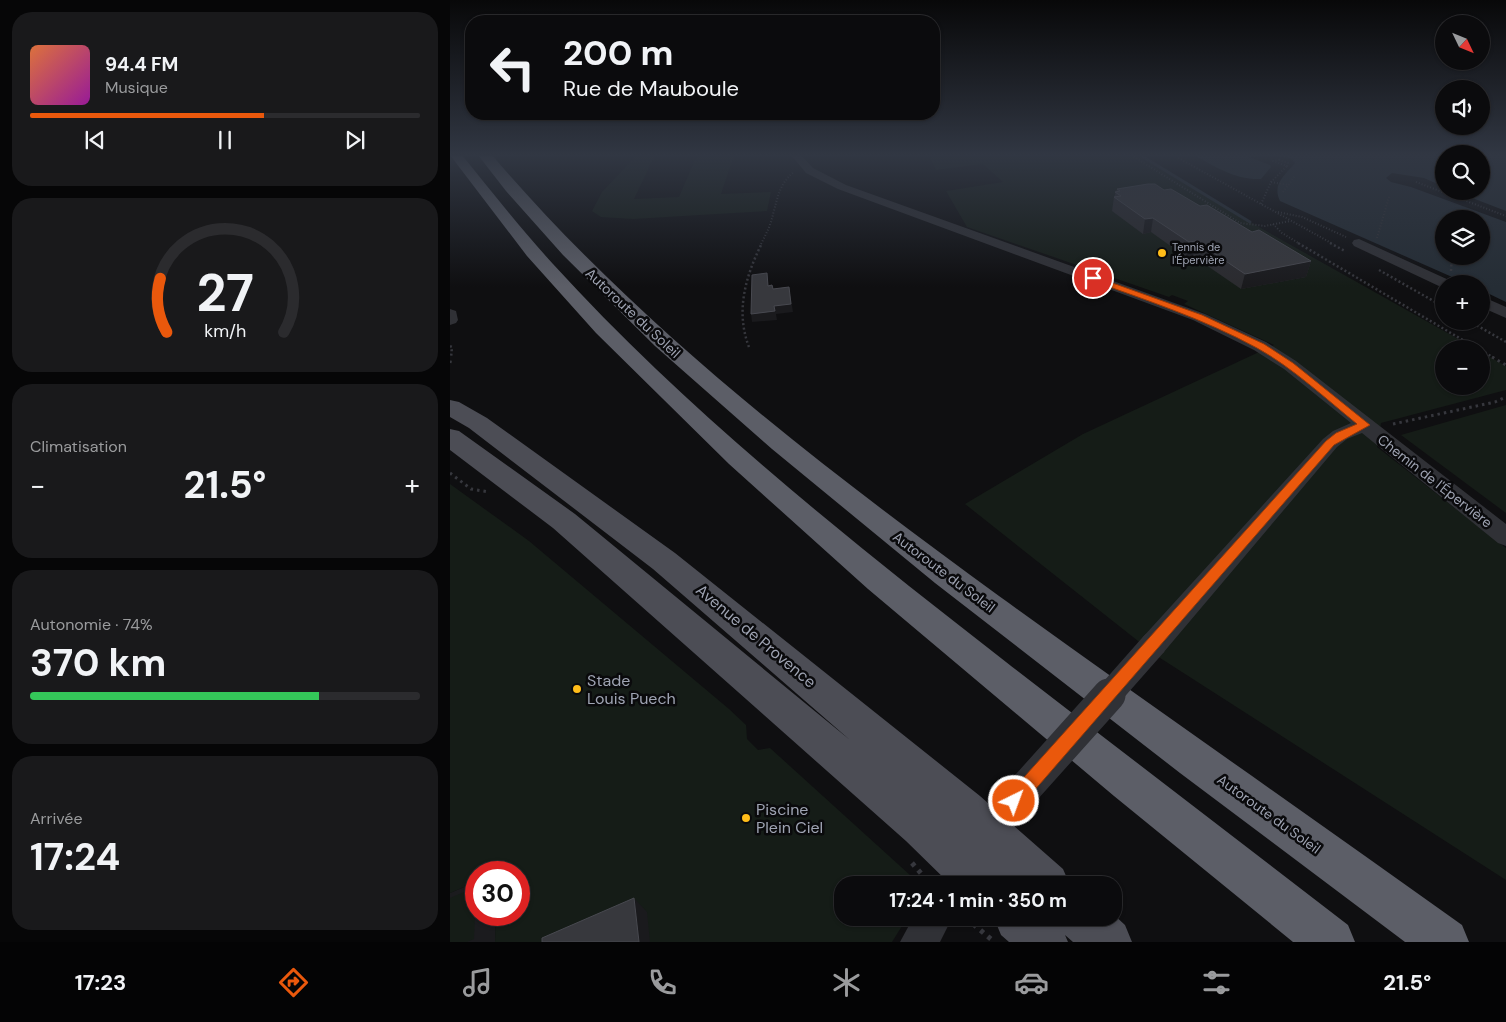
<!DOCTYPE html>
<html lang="fr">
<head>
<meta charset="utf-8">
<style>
	body { margin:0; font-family:"DM Sans",sans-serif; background:#19191b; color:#f1f3f6; height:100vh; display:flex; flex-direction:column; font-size:19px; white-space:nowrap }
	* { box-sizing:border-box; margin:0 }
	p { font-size:16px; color:#9a9b9d }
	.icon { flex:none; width:28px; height:28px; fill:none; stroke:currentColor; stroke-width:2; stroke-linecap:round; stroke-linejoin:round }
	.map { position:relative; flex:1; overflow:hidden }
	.drawer { display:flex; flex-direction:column; gap:12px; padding:12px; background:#060607; width:450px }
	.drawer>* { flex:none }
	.banner { position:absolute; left:15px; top:15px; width:475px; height:105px; border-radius:20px; box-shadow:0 1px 4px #0004,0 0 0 1px #2b2b2e; background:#0b0b0d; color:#f1f3f6; overflow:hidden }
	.needle { width:32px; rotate:133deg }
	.controls { position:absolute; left:985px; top:15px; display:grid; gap:10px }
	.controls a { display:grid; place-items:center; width:55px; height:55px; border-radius:50%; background:#0b0b0d; box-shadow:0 1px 4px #0004,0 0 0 1px #2b2b2e; font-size:25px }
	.speed { position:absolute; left:15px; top:861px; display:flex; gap:10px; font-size:25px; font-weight:700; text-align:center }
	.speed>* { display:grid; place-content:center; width:65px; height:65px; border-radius:50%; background:#0b0b0d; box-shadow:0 1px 4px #0004,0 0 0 1px #2b2b2e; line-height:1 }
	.speed .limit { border:8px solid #d22; background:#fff; color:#111 }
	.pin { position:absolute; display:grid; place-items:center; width:42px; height:42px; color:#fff; margin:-21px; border:2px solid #fff; border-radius:50%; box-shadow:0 1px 5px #0007 }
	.me { position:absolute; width:55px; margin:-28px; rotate:42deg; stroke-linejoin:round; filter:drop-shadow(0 0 4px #0008) }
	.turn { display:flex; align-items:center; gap:18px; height:105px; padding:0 15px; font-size:22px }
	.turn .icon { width:65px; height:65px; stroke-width:2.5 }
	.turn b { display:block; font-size:35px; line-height:42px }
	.big { font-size:38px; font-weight:700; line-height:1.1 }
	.drawer .tile { flex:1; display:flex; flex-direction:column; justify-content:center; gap:8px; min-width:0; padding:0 18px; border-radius:20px; background:#19191b }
	.drawer .dial { align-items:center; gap:0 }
	.dial svg { height:130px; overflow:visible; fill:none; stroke:#2b2b2e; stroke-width:7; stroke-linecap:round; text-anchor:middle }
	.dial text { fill:#f1f3f6; stroke:none }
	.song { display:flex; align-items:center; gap:15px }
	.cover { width:60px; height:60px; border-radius:8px; background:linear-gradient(135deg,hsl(20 70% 55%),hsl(300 70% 35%)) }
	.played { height:5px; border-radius:2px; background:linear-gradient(90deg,#ea580c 60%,#2b2b2e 60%) }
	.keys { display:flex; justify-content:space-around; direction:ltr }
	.heat { display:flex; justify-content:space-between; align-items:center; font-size:28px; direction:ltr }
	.charge { height:8px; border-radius:4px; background:linear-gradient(90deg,#34c759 74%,#2b2b2e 0) }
	.trip { position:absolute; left:384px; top:876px; width:288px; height:50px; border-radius:20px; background:#0b0b0d; box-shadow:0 1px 4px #0004,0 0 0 1px #2b2b2e; font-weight:700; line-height:50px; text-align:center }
	.menu { display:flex; height:80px; justify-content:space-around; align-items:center; background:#040405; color:#9a9b9d }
	.menu .icon { width:35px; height:35px }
	.menu .active { color:#ea580c }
	.menu b { font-size:22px; color:#f1f3f6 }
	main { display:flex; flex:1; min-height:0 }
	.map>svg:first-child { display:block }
</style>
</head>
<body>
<main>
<section class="drawer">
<div class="tile">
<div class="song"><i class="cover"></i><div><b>94.4 FM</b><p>Musique</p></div></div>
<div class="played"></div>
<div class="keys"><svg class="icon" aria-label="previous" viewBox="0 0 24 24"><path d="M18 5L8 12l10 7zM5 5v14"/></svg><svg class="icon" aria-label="pause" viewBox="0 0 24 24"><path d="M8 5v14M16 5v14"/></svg><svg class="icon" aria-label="next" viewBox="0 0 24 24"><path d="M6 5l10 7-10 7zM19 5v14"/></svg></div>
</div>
<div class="tile dial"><svg viewBox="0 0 100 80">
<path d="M14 69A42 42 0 1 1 86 69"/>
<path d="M14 69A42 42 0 0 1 10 36" stroke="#ea580c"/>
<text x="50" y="56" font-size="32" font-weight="700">27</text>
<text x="50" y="72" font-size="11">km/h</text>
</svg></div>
<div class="tile"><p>Climatisation</p>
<div class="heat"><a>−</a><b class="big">21.5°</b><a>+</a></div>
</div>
<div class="tile"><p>Autonomie · 74%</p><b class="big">370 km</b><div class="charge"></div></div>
<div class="tile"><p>Arrivée</p><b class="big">17:24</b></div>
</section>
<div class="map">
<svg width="1056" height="942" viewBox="0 0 1056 942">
	<rect width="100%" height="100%" fill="#0f0f11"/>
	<polygon fill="#1b1b1e" points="26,882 26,915 46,915 45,942 0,942 0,893"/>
	<g fill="#151c17">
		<polygon points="187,155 205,155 184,199 229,197 247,155 284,155 271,194 321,192 317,211 183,219 151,217 142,211 152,192"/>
		<polygon points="479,155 690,155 800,222 1026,349 994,349 994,386 1031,386 1031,352 1056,366 1056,390 931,423 927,447 1056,548 1056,880 707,656 515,504 633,434 824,345 734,304 738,301 722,295 719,297 517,227 496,191 553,182 533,164 486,170"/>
		<polygon points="1056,405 1056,513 951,435"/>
		<polygon points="0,484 79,541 279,709 296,725 297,739 308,750 320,748 471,885 392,885 392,918 457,918 442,942 45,942 46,915 69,915 69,872 26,872 26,882 0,893"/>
		<polygon points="26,887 24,939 17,942 0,942 0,898"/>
	</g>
	<g fill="#252d35" fill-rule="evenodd">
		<path d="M744 155H994V187L974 178 942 173 936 178 941 182 961 187 1056 222V302L1031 290V284H1018L830 201C822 184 834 176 845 163L841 158 824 156 799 157 820 165 821 167 811 179C785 180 766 167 744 155ZM994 219H1031V256H994Z"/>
		<polygon points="1031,155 1056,155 1056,211 1004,191 1031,191"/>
	</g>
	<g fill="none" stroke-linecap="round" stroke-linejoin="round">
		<polyline stroke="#252d35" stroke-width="3" points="690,155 800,222"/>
		<g stroke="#36373d" stroke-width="2" stroke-dasharray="1 2" stroke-linecap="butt">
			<polyline points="681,155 790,223 815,226 840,221"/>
			<polyline points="723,155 883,244"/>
			<polygon points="829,160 838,163 837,166 823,161"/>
			<polyline points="821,182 838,185"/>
			<polyline points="966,182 1056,216"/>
			<polyline points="833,192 845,176"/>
			<polyline points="811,204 821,182 837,166"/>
			<polyline points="828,212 852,217 896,237"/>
			<polyline points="823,224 832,233 850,244"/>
			<polyline points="927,238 939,197"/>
			<path d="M311 244C316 234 321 225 323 214 328 197 329 184 344 172"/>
		</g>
		<g stroke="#36373d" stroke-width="2.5" stroke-dasharray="2 2.5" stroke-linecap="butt">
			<polyline points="848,243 1028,349"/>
			<polyline points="880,243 895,251"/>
			<polyline points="929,270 994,307"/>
			<polyline points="1001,271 1002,256"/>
			<polyline points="1019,321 1056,342"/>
			<polyline points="0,346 2,347 1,358"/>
			<path d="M299 347C285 311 296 275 312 243"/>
			<polyline points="1031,350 1044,358"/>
		</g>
		<g stroke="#36373d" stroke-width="3" stroke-dasharray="2.5 4" stroke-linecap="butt">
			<polyline points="1042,357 1056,365"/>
			<polyline points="0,363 1,357"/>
			<polyline points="943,424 1045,402 1056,397"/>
			<polyline points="0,473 21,489 39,492"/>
		</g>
		<g stroke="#36373d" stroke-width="5" stroke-dasharray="4 5.5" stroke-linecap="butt">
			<polyline points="462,863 481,885"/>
			<polyline points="516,918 542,940"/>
			<polyline points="522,923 526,918"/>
		</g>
		<g fill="#303136" fill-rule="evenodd">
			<polygon points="341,155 351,155 363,168 396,185 755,314 816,342 846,361 1056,524 1056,546 1048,543 912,433 897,439 887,447 713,653 703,656 693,653 689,645 693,637 873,439 883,431 901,423 834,369 804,350 743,320 388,189 356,173"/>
			<polygon points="909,239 1001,281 1003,284 994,284 994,288 991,287 904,246 902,243 904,240"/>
			<polygon points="1031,296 1056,307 1056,318 1031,307"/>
			<polygon points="0,309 6,311 8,320 6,323 0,325"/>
			<polygon points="463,918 502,918 490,942 450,942"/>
		</g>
		<g fill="#4c4d55" fill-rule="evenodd">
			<polygon points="0,400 9,402 37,418 225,553 530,796 613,869 620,885 563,885 553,876 557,885 501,885 456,841 103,528 0,450 0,429 9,431 125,514 400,740 203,569 19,428 0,417"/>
			<polygon points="662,913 675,925 682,942 623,942 615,935 618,942 559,942 551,935 544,918 603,918 611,925 608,918 662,918"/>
		</g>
		<g fill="#5c5e67" fill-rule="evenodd">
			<path d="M0 155H12C42 192 71 229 103 264 239 413 398 539 556 662 670 750 784 837 898 925L905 942H843L664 796 418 589 279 464 146 333 77 256Z"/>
			<path d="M28 155H42C188 326 368 464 549 596 703 707 858 815 1012 925L1019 942H955L730 773 485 583 322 449 205 346 113 255 56 191Z"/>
		</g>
		<polyline stroke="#303136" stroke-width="26" points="658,696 703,645"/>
		<polyline stroke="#303136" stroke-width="33" points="564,801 659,695"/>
	</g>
	<polygon fill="#2b2b2f" points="667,189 714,190 750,206 861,261 856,277 791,289 743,256 736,257 701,232 693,234 662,211 664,197"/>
	<g fill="#1a1a1d">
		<polygon points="703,218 701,232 693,234 695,219"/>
		<polygon points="746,241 743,256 736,257 739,242"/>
		<polygon points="861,261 856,277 791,289 795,274"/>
		<polygon points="339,287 343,312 326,314 327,320 302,322 301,314 324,306"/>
		<polygon points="184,898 197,912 200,942 189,942"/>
	</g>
	<g fill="#37383d" stroke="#484950">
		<polygon points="698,184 705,184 714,190 721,189 750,206 757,205 802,232 809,230 861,261 795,274 746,241 739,242 703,218 695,219 664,197 671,196 665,192 670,191 667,189"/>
		<polygon points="317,273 318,286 322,285 323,289 339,287 341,304 324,306 325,311 301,314 302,275"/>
		<polygon points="184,898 189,942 92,942 92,938"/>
	</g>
	<linearGradient id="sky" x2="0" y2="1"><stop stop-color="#080809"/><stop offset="0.54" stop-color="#313743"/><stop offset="1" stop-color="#313743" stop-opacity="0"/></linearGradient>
	<rect width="1056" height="287" fill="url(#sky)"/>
	<path fill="#ea580c" stroke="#983908" d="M643 276 752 315 814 344 843 363 920 425 884 445 570 807 564 810 558 807 555 801 558 795 876 441 886 433 907 424C875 398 843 368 807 348 754 319 696 300 640 280V277Z"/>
	<g fill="#ffbd19" stroke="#0a0a0c" stroke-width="2">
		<circle cx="712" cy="253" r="5"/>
		<circle cx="127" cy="689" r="5"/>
		<circle cx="296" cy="818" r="5"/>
	</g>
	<g text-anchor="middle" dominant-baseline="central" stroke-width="5" stroke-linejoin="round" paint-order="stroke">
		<g font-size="11" fill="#9fa4b3" stroke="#0a0a0c" text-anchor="start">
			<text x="722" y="247">Tennis de<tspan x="722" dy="13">l'Épervière</tspan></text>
		</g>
		<g font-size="14" fill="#9fa4b3" stroke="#0a0a0c">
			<text transform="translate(183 313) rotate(43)">Autoroute du Soleil</text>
			<text transform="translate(985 481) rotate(38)">Chemin de l'Épervière</text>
			<text transform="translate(494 572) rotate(37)">Autoroute du Soleil</text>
			<text transform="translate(819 814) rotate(36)">Autoroute du Soleil</text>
		</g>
		<g font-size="16" fill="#9fa4b3" stroke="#0a0a0c">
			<text transform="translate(306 636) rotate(40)">Avenue de Provence</text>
		</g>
		<g font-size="16" fill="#9fa4b3" stroke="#0a0a0c" text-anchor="start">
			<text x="137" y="680">Stade<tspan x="137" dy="18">Louis Puech</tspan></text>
			<text x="306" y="809">Piscine<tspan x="306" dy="18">Plein Ciel</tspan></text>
		</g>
	</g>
</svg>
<div class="controls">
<a><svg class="needle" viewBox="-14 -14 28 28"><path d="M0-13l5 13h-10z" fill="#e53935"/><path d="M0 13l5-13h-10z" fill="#9a9b9d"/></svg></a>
<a><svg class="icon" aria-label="sound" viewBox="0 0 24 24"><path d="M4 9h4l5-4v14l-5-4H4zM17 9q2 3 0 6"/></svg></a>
<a><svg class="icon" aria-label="search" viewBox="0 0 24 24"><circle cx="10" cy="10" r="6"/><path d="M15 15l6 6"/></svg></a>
<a><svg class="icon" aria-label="layers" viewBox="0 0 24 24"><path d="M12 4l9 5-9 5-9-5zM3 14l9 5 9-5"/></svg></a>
<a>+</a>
<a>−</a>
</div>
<div class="speed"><div class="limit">30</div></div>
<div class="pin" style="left:643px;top:278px;background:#d93025"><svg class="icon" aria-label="arrive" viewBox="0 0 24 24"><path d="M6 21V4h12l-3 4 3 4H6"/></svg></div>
<svg class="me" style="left:564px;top:801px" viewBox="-20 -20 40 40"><circle r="17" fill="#ea580c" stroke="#fff" stroke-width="3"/><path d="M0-11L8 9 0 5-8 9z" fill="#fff"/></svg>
<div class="trip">17:24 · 1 min · 350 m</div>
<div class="banner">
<div class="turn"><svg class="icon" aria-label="left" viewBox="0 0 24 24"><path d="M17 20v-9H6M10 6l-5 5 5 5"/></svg><div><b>200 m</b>Rue de Mauboule</div></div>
</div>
</div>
</main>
<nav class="menu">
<b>17:23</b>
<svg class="icon active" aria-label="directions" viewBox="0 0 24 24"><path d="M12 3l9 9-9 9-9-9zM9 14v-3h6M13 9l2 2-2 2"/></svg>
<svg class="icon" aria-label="music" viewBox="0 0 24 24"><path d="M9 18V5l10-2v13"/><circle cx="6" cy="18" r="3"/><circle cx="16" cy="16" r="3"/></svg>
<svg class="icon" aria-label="phone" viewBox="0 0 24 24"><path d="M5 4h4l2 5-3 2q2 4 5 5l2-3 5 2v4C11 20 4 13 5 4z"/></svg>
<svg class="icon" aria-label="climate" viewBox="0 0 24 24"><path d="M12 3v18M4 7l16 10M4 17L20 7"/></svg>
<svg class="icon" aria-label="car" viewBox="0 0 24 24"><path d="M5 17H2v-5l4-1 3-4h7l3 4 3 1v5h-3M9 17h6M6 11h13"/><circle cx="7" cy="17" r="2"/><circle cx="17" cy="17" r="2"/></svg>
<svg class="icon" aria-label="filters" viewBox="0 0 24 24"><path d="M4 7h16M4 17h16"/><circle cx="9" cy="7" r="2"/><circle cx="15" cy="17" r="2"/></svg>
<b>21.5°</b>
</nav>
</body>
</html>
